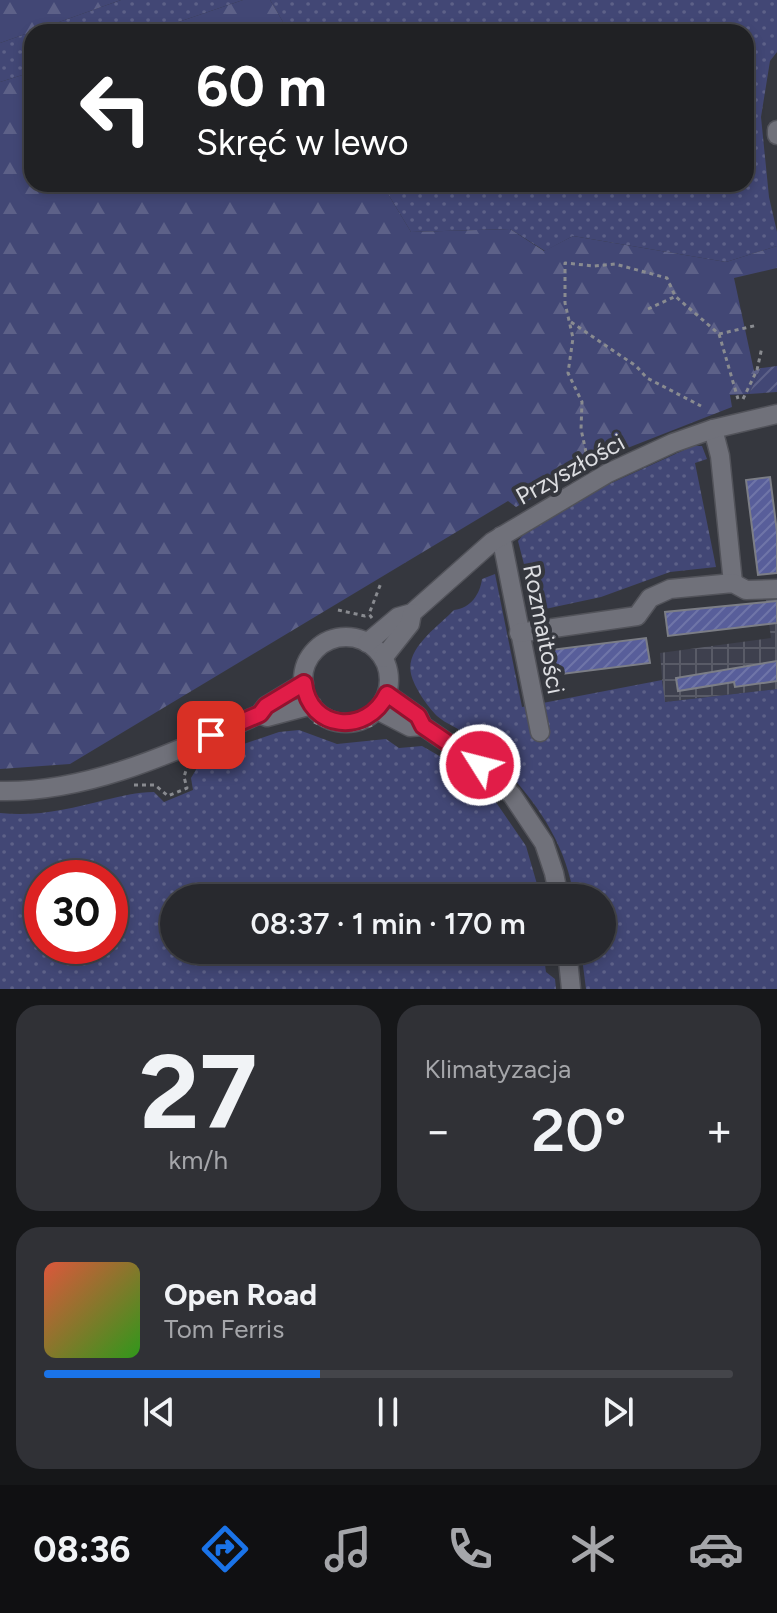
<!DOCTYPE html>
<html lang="pl">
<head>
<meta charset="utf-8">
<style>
	body { margin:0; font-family:Figtree,sans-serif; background:#303136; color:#f1f3f6; height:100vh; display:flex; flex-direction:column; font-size:30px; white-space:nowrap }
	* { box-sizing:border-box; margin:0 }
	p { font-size:26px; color:#a5a6aa }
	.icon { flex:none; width:44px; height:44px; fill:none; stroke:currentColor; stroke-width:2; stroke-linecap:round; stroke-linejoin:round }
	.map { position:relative; height:989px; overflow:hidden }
	.drawer { display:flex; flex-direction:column; gap:16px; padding:16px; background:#161719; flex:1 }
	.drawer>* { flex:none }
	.banner { position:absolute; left:24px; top:24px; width:730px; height:168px; border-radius:24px; box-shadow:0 4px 12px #0003,0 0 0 2px #44454a; background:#202124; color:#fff; overflow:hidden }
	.speed { position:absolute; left:24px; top:860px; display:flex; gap:16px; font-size:40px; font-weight:700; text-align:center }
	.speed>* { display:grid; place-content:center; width:104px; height:104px; border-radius:50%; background:#28292e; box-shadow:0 4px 12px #0003,0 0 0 2px #44454a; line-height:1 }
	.speed .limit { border:12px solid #d22; background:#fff; color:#111 }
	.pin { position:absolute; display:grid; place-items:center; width:68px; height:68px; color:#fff; margin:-34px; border-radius:16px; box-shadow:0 4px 12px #0006 }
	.me { position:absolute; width:88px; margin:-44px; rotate:306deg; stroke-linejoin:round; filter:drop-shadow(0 0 6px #0008) }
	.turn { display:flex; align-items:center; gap:28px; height:168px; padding:0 40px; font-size:36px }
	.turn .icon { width:104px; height:104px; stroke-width:2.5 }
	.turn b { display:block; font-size:56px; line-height:68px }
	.big { font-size:60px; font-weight:600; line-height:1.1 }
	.drawer .card { flex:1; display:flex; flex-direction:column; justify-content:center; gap:12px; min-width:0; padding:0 28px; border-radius:24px; background:#303136 }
	.drawer .dial { align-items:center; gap:0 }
	.dial b { font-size:104px; line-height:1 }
	.song { display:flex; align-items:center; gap:24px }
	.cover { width:96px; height:96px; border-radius:12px; background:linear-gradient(135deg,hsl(10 70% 55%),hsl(110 70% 35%)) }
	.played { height:8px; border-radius:4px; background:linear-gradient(90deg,#1a73e8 40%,#44454a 40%) }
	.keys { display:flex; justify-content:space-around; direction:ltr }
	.heat { display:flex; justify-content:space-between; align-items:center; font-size:44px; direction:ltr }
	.drawer .tiles { flex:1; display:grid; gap:16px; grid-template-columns:1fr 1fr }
	.card:last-child { grid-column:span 2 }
	.trip { position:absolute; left:160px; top:884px; width:456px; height:80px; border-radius:40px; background:#28292e; box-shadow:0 4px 12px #0003,0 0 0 2px #44454a; font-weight:600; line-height:80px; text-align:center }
	.menu { display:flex; height:128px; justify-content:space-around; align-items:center; background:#101012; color:#a5a6aa }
	.menu .icon { width:56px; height:56px }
	.menu .current { color:#1a73e8 }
	.menu b { font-size:36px; color:#f1f3f6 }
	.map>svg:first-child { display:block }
</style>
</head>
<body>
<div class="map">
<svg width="777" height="989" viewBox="0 0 777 989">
	<defs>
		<pattern id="industrial-grid" width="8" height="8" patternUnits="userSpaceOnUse" patternTransform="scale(2)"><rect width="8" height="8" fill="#3e404e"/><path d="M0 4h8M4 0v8" fill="none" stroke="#595b67"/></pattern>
		<pattern id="grass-dots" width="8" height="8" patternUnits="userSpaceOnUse" patternTransform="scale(2)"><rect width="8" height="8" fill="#424775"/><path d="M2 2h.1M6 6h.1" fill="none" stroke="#5d6188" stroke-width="1.8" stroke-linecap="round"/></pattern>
		<pattern id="forest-firs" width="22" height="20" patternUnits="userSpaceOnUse" patternTransform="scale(2)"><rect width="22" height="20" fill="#424775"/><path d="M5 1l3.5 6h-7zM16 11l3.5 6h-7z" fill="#5d6188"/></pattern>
		<pattern id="garden-furrows" width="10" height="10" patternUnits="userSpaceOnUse" patternTransform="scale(2)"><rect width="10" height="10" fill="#424775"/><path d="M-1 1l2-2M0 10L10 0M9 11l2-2" fill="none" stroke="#5d6188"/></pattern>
		<pattern id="building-hatch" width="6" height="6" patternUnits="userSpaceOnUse" patternTransform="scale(2)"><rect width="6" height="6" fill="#585e9a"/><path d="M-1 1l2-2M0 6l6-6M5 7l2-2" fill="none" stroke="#6f75a8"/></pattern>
	</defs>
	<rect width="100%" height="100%" fill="#35373e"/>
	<polygon fill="url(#industrial-grid)" points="777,599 777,689 664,702 660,653 771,638 766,600"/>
	<g fill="url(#grass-dots)" fill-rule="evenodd">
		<polygon points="121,0 243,0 149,32 32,32 32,72 0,82 0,43"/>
		<polygon points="270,0 777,0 777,52 770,61 761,117 769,197 777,232 777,246 726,262 573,236 545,251 510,229 411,232 382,184 746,184 746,32 289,32"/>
		<polygon points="693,446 702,446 707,459 695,463 716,567 670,572 601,597 536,611 518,541 523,535 607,485"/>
		<path d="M495 574 522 707 662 680 665 702 777 689V989H586L581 950H602V898H574C565 832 519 777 468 736 459 728 446 724 437 716 427 706 414 687 411 674 405 648 439 626 454 610 471 608 480 594 482 579Z"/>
		<path d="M299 730 337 744 386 739 399 748 422 746 457 766 489 792 526 846 541 898H174V950H543L546 972 555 979 556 989H0V813C37 817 69 809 105 800 123 796 136 792 154 792L164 802 193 790 191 778 203 758 279 732ZM42 878H110V946H42Z"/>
	</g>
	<g fill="url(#forest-firs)">
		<polygon points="0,0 121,0 0,43"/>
		<polygon points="243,0 270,0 289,32 149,32"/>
		<polygon points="32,72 32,184 382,184 411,232 510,229 544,251 573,236 726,262 777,246 777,268 734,278 754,371 761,368 749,394 730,395 732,407 630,447 516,507 508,501 70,764 0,769 0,82"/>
	</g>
	<polygon fill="url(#garden-furrows)" points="777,366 777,392 749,394 761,368"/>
	<g fill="url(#building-hatch)" stroke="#7c7e86" stroke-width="2">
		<polygon points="770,477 777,532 777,573 758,575 746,480"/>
		<polygon points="777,601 777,623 668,636 665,612"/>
		<polygon points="646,638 650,663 554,675 550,650"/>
		<polygon points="777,661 777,681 735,687 734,682 678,691 676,678"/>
	</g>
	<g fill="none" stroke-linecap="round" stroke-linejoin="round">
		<g stroke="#52535a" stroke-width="21">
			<g id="minor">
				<polyline points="777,130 777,135"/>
				<polyline points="713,429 720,456 733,583"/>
				<polyline points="501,536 540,732"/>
				<polyline points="519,633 637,616 650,598 670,589 733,583 746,590 777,589"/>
				<circle cx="346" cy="680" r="43"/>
				<polyline points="367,643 398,617 412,613 492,542 608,473 673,443 713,429 777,414"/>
				<polyline points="383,658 410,624 412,613"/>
				<polyline points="387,694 418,716 423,726 480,765 512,795 544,843 554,873 559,898"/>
				<polyline points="377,710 410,727 423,726"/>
				<polyline points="260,714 267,717 312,705"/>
				<path d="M0 791C91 793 178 750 260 714L266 706 304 683"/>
				<polyline points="567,950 571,989"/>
			</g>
		</g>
		<g stroke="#898b90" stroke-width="3" stroke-dasharray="4 4" stroke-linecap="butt">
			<polyline points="648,309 674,297"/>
			<polyline points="571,322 636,366 647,378 701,406"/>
			<polyline points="719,334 758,325"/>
			<polyline points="743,399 757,370 762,347"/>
			<polyline points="586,452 581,429 582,402 568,373 573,338 565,303 565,263 594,266 615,264 667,278 675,296 719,334 738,399"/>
			<polyline points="338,610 365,616 369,614"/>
			<polyline points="372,618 369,614 381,583"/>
			<path d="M314 722C335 732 350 733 372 725"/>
			<polyline points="134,785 155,785 168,796 187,788 184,777 188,764"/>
			<polyline points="546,950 546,951"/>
		</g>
		<use href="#minor" stroke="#70717a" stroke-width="18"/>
	</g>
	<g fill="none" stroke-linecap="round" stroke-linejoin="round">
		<g stroke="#92132f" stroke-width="20">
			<path id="route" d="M211 735 260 714 266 706 304 683C309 730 367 736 387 694L418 716 423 726 480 765"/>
		</g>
		<use href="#route" stroke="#e11d48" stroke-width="14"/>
	</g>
	<g text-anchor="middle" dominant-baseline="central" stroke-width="8" stroke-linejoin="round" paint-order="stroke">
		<g font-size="24" fill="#dcdde1" stroke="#35373e">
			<text transform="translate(570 469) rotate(-29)">Przyszłości</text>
			<text transform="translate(544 629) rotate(79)">Rozmaitości</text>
		</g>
	</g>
</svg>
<div class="speed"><div class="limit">30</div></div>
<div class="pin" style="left:211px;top:735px;background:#d93025"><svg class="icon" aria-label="arrive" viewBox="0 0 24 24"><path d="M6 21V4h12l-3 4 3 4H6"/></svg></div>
<svg class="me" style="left:480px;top:765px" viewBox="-20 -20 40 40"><circle r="17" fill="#e11d48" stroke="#fff" stroke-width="3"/><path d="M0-11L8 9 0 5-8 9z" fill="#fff"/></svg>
<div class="trip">08:37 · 1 min · 170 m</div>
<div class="banner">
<div class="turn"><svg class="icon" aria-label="left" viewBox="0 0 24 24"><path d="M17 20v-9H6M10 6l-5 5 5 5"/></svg><div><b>60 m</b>Skręć w lewo</div></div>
</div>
</div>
<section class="drawer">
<div class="tiles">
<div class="card dial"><b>27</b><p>km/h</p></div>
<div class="card"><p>Klimatyzacja</p>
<div class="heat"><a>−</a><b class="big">20°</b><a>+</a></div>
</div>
<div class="card">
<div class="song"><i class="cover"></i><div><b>Open Road</b><p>Tom Ferris</p></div></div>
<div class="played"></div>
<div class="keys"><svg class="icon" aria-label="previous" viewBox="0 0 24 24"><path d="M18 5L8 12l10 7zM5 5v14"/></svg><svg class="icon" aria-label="pause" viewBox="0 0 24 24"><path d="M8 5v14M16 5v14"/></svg><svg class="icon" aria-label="next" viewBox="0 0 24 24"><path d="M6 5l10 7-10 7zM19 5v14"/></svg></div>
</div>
</div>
</section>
<nav class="menu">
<b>08:36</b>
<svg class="icon current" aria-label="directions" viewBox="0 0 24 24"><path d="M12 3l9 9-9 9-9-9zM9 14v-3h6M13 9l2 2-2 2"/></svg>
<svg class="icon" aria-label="music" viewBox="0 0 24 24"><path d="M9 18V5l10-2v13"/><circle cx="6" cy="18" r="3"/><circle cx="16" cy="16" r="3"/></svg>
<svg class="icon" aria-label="phone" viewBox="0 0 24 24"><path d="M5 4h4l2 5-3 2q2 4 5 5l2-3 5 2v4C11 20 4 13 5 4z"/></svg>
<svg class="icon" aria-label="climate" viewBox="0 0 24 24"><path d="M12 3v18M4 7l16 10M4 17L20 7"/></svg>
<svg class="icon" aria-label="car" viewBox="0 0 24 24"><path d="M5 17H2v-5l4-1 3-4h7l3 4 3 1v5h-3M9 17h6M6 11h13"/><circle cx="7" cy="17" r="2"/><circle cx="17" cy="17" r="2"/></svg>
</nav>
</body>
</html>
